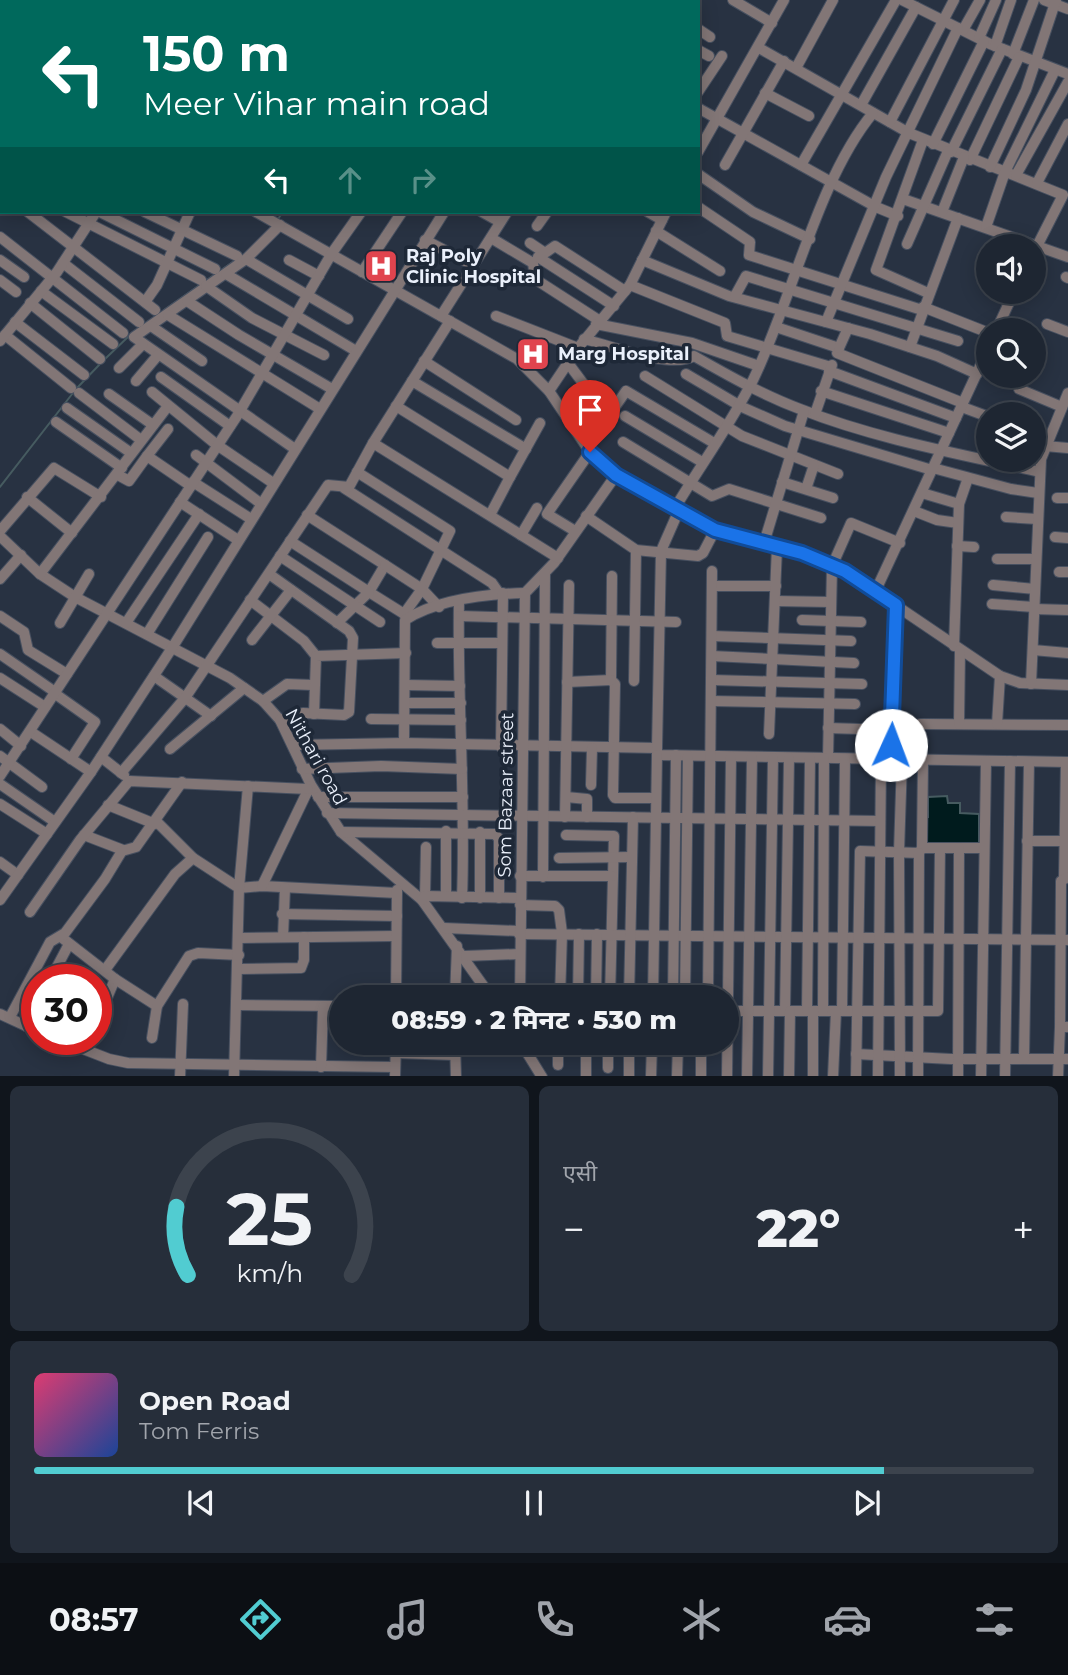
<!DOCTYPE html>
<html lang="hi">
<head>
<meta charset="utf-8">
<style>
	body { margin:0; font-family:Montserrat,"Noto Sans Devanagari",sans-serif; background:#262e3a; color:#f1f3f6; height:100vh; display:flex; flex-direction:column; font-size:26px; white-space:nowrap }
	* { box-sizing:border-box; margin:0 }
	p { font-size:23px; color:#a1a5ac }
	.icon { flex:none; width:38px; height:38px; fill:none; stroke:currentColor; stroke-width:2; stroke-linecap:round; stroke-linejoin:round }
	.map { position:relative; height:1076px; overflow:hidden }
	.sheet { display:flex; flex-direction:column; gap:10px; padding:10px; background:#10151c; flex:1 }
	.sheet>* { flex:none }
	.top-card { position:absolute; left:0px; top:0px; width:700px; height:214px; box-shadow:0 4px 18px #0003,0 0 0 2px #3c434d; background:#00695c; color:#fff; overflow:hidden }
	.tools { position:absolute; left:976px; top:234px; display:grid; gap:14px }
	.tools a { display:grid; place-items:center; width:70px; height:70px; border-radius:50%; background:#1e2632; box-shadow:0 4px 18px #0003,0 0 0 2px #3c434d; font-size:35px }
	.speed { position:absolute; left:21px; top:964px; display:flex; gap:14px; font-size:35px; font-weight:700; text-align:center }
	.speed>* { display:grid; place-content:center; width:91px; height:91px; border-radius:50%; background:#1e2632; box-shadow:0 4px 18px #0003,0 0 0 2px #3c434d; line-height:1 }
	.speed .limit { border:10px solid #d22; background:#fff; color:#111 }
	.pin { position:absolute; display:grid; place-items:center; width:60px; height:60px; color:#fff; margin:-72px -30px; border-radius:50% 50% 50% 0; rotate:-45deg; box-shadow:0 0 7px #0007 }
	.pin .icon { rotate:45deg }
	.me { position:absolute; width:77px; margin:-38px; rotate:2deg; stroke-linejoin:round; filter:drop-shadow(0 0 5px #0008) }
	.turn { display:flex; align-items:center; gap:24px; height:147px; padding:0 28px; font-size:32px }
	.turn .icon { width:91px; height:91px; stroke-width:2.5 }
	.turn b { display:block; font-size:49px; line-height:60px }
	.lanes { display:flex; align-items:center; height:66px; padding:0 28px; background:#0003; justify-content:center; gap:35px; direction:ltr }
	.lanes .off { opacity:.35 }
	.big { font-size:52px; font-weight:800; line-height:1.1 }
	.sheet .tile { flex:1; display:flex; flex-direction:column; justify-content:center; gap:10px; min-width:0; padding:0 24px; border-radius:10px; background:#262e3a }
	.sheet .dial { align-items:center; gap:0 }
	.dial svg { height:182px; overflow:visible; fill:none; stroke:#3c434d; stroke-width:7; stroke-linecap:round; text-anchor:middle }
	.dial text { fill:#f1f3f6; stroke:none }
	.song { display:flex; align-items:center; gap:21px }
	.cover { width:84px; height:84px; border-radius:10px; background:linear-gradient(135deg,hsl(340 70% 55%),hsl(220 70% 35%)) }
	.played { height:7px; border-radius:4px; background:linear-gradient(90deg,#51ccd1 85%,#3c434d 85%) }
	.keys { display:flex; justify-content:space-around; direction:ltr }
	.heat { display:flex; justify-content:space-between; align-items:center; font-size:38px; direction:ltr }
	.sheet .tiles { flex:1; display:grid; gap:10px; grid-template-columns:1fr 1fr }
	.tile:last-child { grid-column:span 2 }
	.trip { position:absolute; left:329px; top:985px; width:410px; height:70px; border-radius:35px; background:#1e2632; box-shadow:0 4px 18px #0003,0 0 0 2px #3c434d; font-weight:800; line-height:70px; text-align:center }
	.dock { display:flex; height:112px; justify-content:space-around; align-items:center; background:#0c0f14; color:#a1a5ac }
	.dock .icon { width:49px; height:49px }
	.dock .selected { color:#51ccd1 }
	.dock b { font-size:32px; color:#f1f3f6 }
	.map>svg:first-child { display:block }
</style>
</head>
<body>
<div class="map">
<svg width="1068" height="1077" viewBox="0 0 1068 1077">
	<rect width="100%" height="100%" fill="#283242"/>
	<polygon fill="#001b1d" stroke="#465b60" stroke-width="2" points="947,796 948,803 960,803 960,813 979,814 979,848 923,848 923,817 928,817 928,797"/>
	<g fill="none" stroke-linecap="round" stroke-linejoin="round">
		<g stroke="#465b60" stroke-width="2">
			<polyline points="278,219 283,212"/>
			<polyline points="164,310 237,259"/>
			<polyline points="105,359 131,334"/>
			<polyline points="0,487 76,389 101,363"/>
		</g>
		<g stroke="#475060" stroke-width="12">
			<g id="minor">
				<polyline points="21,0 23,2"/>
				<polyline points="64,0 66,2"/>
				<polyline points="90,0 91,2"/>
				<polyline points="111,0 112,2"/>
				<polyline points="173,0 174,2"/>
				<polyline points="258,0 260,2"/>
				<polyline points="297,0 299,2"/>
				<polyline points="378,0 380,2"/>
				<polyline points="445,0 445,2"/>
				<polyline points="493,0 495,2"/>
				<polyline points="644,0 646,2"/>
				<polyline points="653,0 656,2"/>
				<polyline points="733,0 772,23"/>
				<polyline points="902,0 990,44 1068,74"/>
				<polyline points="1044,0 1068,9"/>
				<polyline points="50,2 52,0"/>
				<polyline points="189,2 190,0"/>
				<polyline points="390,2 391,0"/>
				<polyline points="515,2 516,0"/>
				<polyline points="545,2 546,0"/>
				<polyline points="575,2 576,0"/>
				<polyline points="0,10 2,12"/>
				<polyline points="698,29 710,37"/>
				<polyline points="963,30 980,0"/>
				<polyline points="979,38 996,0"/>
				<polyline points="0,41 2,39"/>
				<polyline points="995,46 1011,0"/>
				<polyline points="759,48 909,133 1063,195 1034,252"/>
				<polyline points="698,50 709,56"/>
				<polyline points="1013,54 1034,0"/>
				<polyline points="796,68 833,0"/>
				<polyline points="0,69 2,66"/>
				<polyline points="698,92 722,56"/>
				<polyline points="765,93 809,116"/>
				<polyline points="861,105 916,7"/>
				<polyline points="698,108 876,207 898,216"/>
				<polyline points="890,122 954,0"/>
				<polyline points="0,135 2,137"/>
				<polyline points="923,140 876,270 928,293"/>
				<polyline points="933,144 984,41"/>
				<polyline points="698,152 784,0"/>
				<polyline points="951,152 1002,49"/>
				<polyline points="970,160 1019,57"/>
				<polyline points="725,165 784,61"/>
				<polyline points="801,165 896,0"/>
				<polyline points="990,167 1026,90 1056,0"/>
				<polyline points="698,174 753,212 810,239"/>
				<polyline points="1016,175 1068,82"/>
				<polyline points="1037,183 1068,124"/>
				<polyline points="0,189 2,191"/>
				<polyline points="903,199 1068,257"/>
				<polyline points="0,203 2,201"/>
				<polyline points="698,207 750,242 749,255 922,310"/>
				<polyline points="28,212 155,310"/>
				<polyline points="66,212 201,280"/>
				<polyline points="100,212 215,269"/>
				<polyline points="145,212 237,256"/>
				<polyline points="256,212 517,359 549,391 594,458 616,475 715,530 802,553 845,571 1000,676 1020,683 1068,685"/>
				<polyline points="482,212 500,222"/>
				<polyline points="648,212 662,220"/>
				<polyline points="942,212 964,157"/>
				<polyline points="280,225 246,259 134,337 295,449"/>
				<polyline points="537,226 547,212"/>
				<polyline points="986,227 1005,172 1055,70"/>
				<polyline points="656,231 720,271"/>
				<polyline points="0,237 123,333"/>
				<polyline points="491,238 533,263 535,279 600,321"/>
				<polyline points="425,240 473,265"/>
				<polyline points="530,243 545,253 555,246 625,291"/>
				<polyline points="907,244 948,151"/>
				<polyline points="538,257 614,306"/>
				<polyline points="246,259 348,319"/>
				<polyline points="0,260 24,277"/>
				<polyline points="289,260 319,276"/>
				<polyline points="642,260 729,296 870,334 937,356 977,374"/>
				<polyline points="63,263 139,322"/>
				<polyline points="362,272 402,212"/>
				<polyline points="226,274 356,351"/>
				<polyline points="1066,277 1068,278"/>
				<polyline points="0,280 16,292"/>
				<polyline points="630,285 725,323 727,336 831,367"/>
				<polyline points="206,286 252,318 324,355"/>
				<polyline points="41,291 113,344"/>
				<polyline points="735,296 746,276 958,341"/>
				<polyline points="187,301 239,335 332,389"/>
				<polyline points="145,302 157,285 190,212"/>
				<polyline points="30,303 100,359"/>
				<polyline points="923,307 989,333"/>
				<polyline points="168,315 320,409"/>
				<polyline points="441,316 507,212"/>
				<polyline points="496,316 578,348"/>
				<polyline points="15,322 84,375"/>
				<polyline points="826,322 886,177 958,28"/>
				<polyline points="596,324 692,343 759,366"/>
				<polyline points="1047,324 1068,332"/>
				<polyline points="151,326 202,361"/>
				<polyline points="776,327 839,348 837,353 963,403"/>
				<polyline points="996,331 1014,292"/>
				<polyline points="5,335 71,388"/>
				<path d="M584 339C611 346 670 369 694 356 729 376 763 395 800 409 876 439 960 454 1040 472"/>
				<polyline points="0,341 57,272 96,212"/>
				<polyline points="910,347 958,218"/>
				<polyline points="839,348 848,328"/>
				<polyline points="424,361 516,420"/>
				<polyline points="568,363 606,414 610,414 626,391 714,443"/>
				<polyline points="119,368 143,344"/>
				<polyline points="829,371 956,418"/>
				<polyline points="686,374 742,407 785,426 932,470"/>
				<polyline points="645,376 742,436 838,474"/>
				<polyline points="161,377 230,426"/>
				<polyline points="136,381 158,355"/>
				<polyline points="412,381 526,449"/>
				<polyline points="1019,389 1062,407"/>
				<polyline points="549,391 578,348 630,285 666,212"/>
				<polyline points="821,391 949,433"/>
				<polyline points="152,392 217,445 273,483"/>
				<polyline points="79,393 141,440"/>
				<polyline points="109,394 153,425"/>
				<polyline points="396,406 510,477 490,515"/>
				<polyline points="962,407 989,417"/>
				<polyline points="67,408 131,453"/>
				<polyline points="815,414 832,365"/>
				<polyline points="625,416 702,462"/>
				<polyline points="56,422 122,468"/>
				<polyline points="1034,436 1047,442"/>
				<polyline points="623,442 712,496 729,489 821,518"/>
				<polyline points="373,443 450,321"/>
				<polyline points="1045,446 1068,448"/>
				<polyline points="196,455 260,503"/>
				<polyline points="147,456 168,429"/>
				<polyline points="933,468 1011,489 1038,493"/>
				<polyline points="357,472 450,531 422,589 439,607"/>
				<polyline points="118,475 129,481 147,456 191,486"/>
				<polyline points="510,477 540,423"/>
				<polyline points="193,482 251,519"/>
				<polyline points="782,482 833,498"/>
				<polyline points="344,488 492,583 499,593"/>
				<polyline points="806,489 814,465"/>
				<polyline points="922,493 959,504"/>
				<polyline points="27,497 72,533"/>
				<polyline points="1057,498 1068,498"/>
				<polyline points="180,502 238,540"/>
				<path d="M675 508C700 466 731 424 753 380 792 300 818 179 873 113"/>
				<polyline points="914,511 937,520 958,523"/>
				<polyline points="307,515 385,565 369,592 409,617"/>
				<polyline points="586,516 636,550 698,556 703,553 715,530"/>
				<polyline points="1006,517 1037,519"/>
				<polyline points="0,531 54,468 101,497"/>
				<polyline points="575,531 547,514 590,452"/>
				<polyline points="521,535 537,508"/>
				<polyline points="0,536 40,574 75,597 230,678 263,701 280,720 311,785 341,832 422,900 492,998"/>
				<polyline points="1055,537 1068,538"/>
				<polyline points="290,541 369,592 337,623"/>
				<polyline points="764,543 804,411"/>
				<polyline points="957,546 974,547"/>
				<polyline points="280,556 380,622"/>
				<polyline points="997,559 1036,559"/>
				<polyline points="385,565 422,589 404,614"/>
				<polyline points="1059,572 1068,572"/>
				<polyline points="40,574 168,406"/>
				<polyline points="269,574 349,631 353,638 349,712 344,715 303,713 280,720"/>
				<polyline points="612,576 611,680 615,684 613,795 615,798 655,798"/>
				<polyline points="0,579 21,555"/>
				<polyline points="993,585 1035,589"/>
				<polyline points="712,586 776,586"/>
				<polyline points="876,590 989,347"/>
				<polyline points="525,593 554,563 616,475"/>
				<polyline points="250,600 304,641 316,656"/>
				<path d="M459 601C457 700 466 799 462 898"/>
				<polyline points="775,601 831,602"/>
				<polyline points="992,604 1034,607"/>
				<polyline points="1034,609 1068,610"/>
				<polyline points="0,616 24,632 28,650 67,674"/>
				<polyline points="459,616 676,622"/>
				<polyline points="802,620 861,622"/>
				<polyline points="60,623 89,574"/>
				<polyline points="126,623 199,514"/>
				<polyline points="147,634 208,537"/>
				<polyline points="712,636 851,641"/>
				<polyline points="252,640 291,590"/>
				<polyline points="437,643 501,643"/>
				<polyline points="954,646 959,504 968,478"/>
				<polyline points="1033,650 1068,653"/>
				<polyline points="0,654 55,692"/>
				<polyline points="712,656 854,663"/>
				<polyline points="154,676 211,716"/>
				<polyline points="0,678 45,707"/>
				<polyline points="712,680 862,684"/>
				<polyline points="634,681 636,550"/>
				<polyline points="567,682 611,680"/>
				<polyline points="1031,684 1041,459 1068,393"/>
				<polyline points="406,685 460,686"/>
				<polyline points="54,693 95,722 71,759"/>
				<polyline points="263,701 287,684 313,685"/>
				<polyline points="712,701 855,704"/>
				<polyline points="406,703 461,703"/>
				<polyline points="314,714 316,656 406,653"/>
				<polyline points="371,719 461,720"/>
				<polyline points="920,724 1068,725"/>
				<polyline points="959,724 960,650"/>
				<polyline points="997,724 1000,676"/>
				<polyline points="828,728 892,730"/>
				<polyline points="0,729 21,746"/>
				<polyline points="31,732 91,772"/>
				<polyline points="769,734 777,547"/>
				<path d="M404 743 405 620C438 599 487 594 525 593"/>
				<polyline points="293,745 404,743 657,748 657,755 1068,762"/>
				<polyline points="501,747 503,593"/>
				<polyline points="657,748 661,551 679,510"/>
				<polyline points="170,749 244,688"/>
				<polyline points="0,756 42,787"/>
				<polyline points="101,757 124,775"/>
				<polyline points="828,758 832,566 851,523 900,543"/>
				<polyline points="891,759 896,605"/>
				<polyline points="302,769 381,766 462,769"/>
				<polyline points="121,773 185,698 328,485 349,487 373,443 558,558"/>
				<polyline points="0,776 237,416 332,253 361,212"/>
				<polyline points="0,784 55,822"/>
				<polyline points="591,785 592,748"/>
				<polyline points="318,797 463,797"/>
				<polyline points="566,797 587,799 587,817"/>
				<polyline points="0,804 47,834"/>
				<polyline points="108,805 155,824"/>
				<polyline points="327,813 880,821"/>
				<polyline points="565,817 569,585"/>
				<polyline points="157,822 193,858 239,888 262,886 397,893"/>
				<polyline points="341,832 495,834 499,839 499,898"/>
				<polyline points="84,835 123,850"/>
				<polyline points="566,835 614,836 610,998"/>
				<polyline points="1027,841 1068,841"/>
				<polyline points="922,848 923,760"/>
				<polyline points="559,858 632,857"/>
				<polyline points="0,862 18,875"/>
				<polyline points="520,876 612,876"/>
				<polyline points="543,877 545,573"/>
				<polyline points="1064,877 1066,762"/>
				<polyline points="262,886 310,786"/>
				<polyline points="425,896 426,847"/>
				<polyline points="446,896 446,831"/>
				<polyline points="480,898 480,832"/>
				<polyline points="0,900 91,772 172,648 444,212"/>
				<polyline points="422,900 425,896 520,898"/>
				<polyline points="520,905 555,906 559,910 562,933 560,998"/>
				<polyline points="30,912 80,840 129,781 308,789"/>
				<polyline points="282,914 397,916"/>
				<polyline points="444,928 519,931"/>
				<polyline points="519,934 1068,940"/>
				<polyline points="61,937 115,979 96,1024"/>
				<polyline points="283,937 285,888"/>
				<polyline points="239,938 396,936"/>
				<polyline points="464,956 520,954"/>
				<polyline points="238,969 301,968 304,960 304,937"/>
				<polyline points="105,970 175,874 193,858"/>
				<polyline points="115,979 157,1006"/>
				<polyline points="50,980 69,944"/>
				<polyline points="396,998 397,890"/>
				<polyline points="455,998 457,946"/>
				<polyline points="520,998 525,593"/>
				<polyline points="578,998 579,934"/>
				<polyline points="596,998 597,934"/>
				<polyline points="629,998 633,817"/>
				<polyline points="653,998 657,755"/>
				<polyline points="673,998 676,755"/>
				<polyline points="685,998 688,756"/>
				<polyline points="708,998 712,571"/>
				<polyline points="236,1005 341,1006"/>
				<polyline points="726,1011 938,1011 940,848"/>
				<polyline points="785,1011 789,758"/>
				<polyline points="807,1011 810,758"/>
				<polyline points="823,1011 824,758"/>
				<polyline points="842,1011 845,759"/>
				<polyline points="0,1014 37,1031"/>
				<polyline points="10,1017 50,942 65,933 105,879 122,851 136,847 182,782"/>
				<polyline points="26,1026 37,1006"/>
				<polyline points="1060,1027 1061,881 1068,877"/>
				<polyline points="152,1038 157,1006 189,956 198,953 239,955"/>
				<polyline points="60,1040 109,1059 128,1063 395,1067"/>
				<polyline points="455,1043 456,1077"/>
				<polyline points="521,1043 542,1077"/>
				<polyline points="629,1043 629,1077"/>
				<polyline points="396,1053 455,1055"/>
				<polyline points="856,1054 951,1059 1068,1059"/>
				<polyline points="1024,1059 1029,762"/>
				<polyline points="558,1065 558,1043"/>
				<polyline points="321,1067 323,1007"/>
				<polyline points="608,1068 608,1043"/>
				<polyline points="180,1077 183,1004"/>
				<polyline points="234,1077 239,888 248,786"/>
				<polyline points="395,1077 396,1043"/>
				<polyline points="586,1077 586,1043"/>
				<polyline points="651,1077 652,1043"/>
				<polyline points="677,1077 678,1043"/>
				<polyline points="701,1077 701,1043"/>
				<polyline points="727,1077 731,757"/>
				<polyline points="747,1077 752,757"/>
				<polyline points="768,1077 773,758"/>
				<polyline points="789,1077 790,1011"/>
				<polyline points="813,1077 813,1011"/>
				<polyline points="833,1077 836,1011"/>
				<polyline points="856,1077 860,851 919,853 922,848 983,848"/>
				<polyline points="878,1077 881,759"/>
				<polyline points="900,1077 899,852 902,760"/>
				<polyline points="918,1077 919,853"/>
				<polyline points="958,1077 959,848"/>
				<polyline points="981,1077 986,761"/>
				<polyline points="1005,1077 1010,761"/>
				<polyline points="1058,1077 1060,1027 1068,1027"/>
			</g>
		</g>
		<use href="#minor" stroke="#827676" stroke-width="10"/>
	</g>
	<g fill="none" stroke-linecap="round" stroke-linejoin="round">
		<g stroke="#114b97" stroke-width="18">
			<polyline id="route" points="590,452 616,475 715,530 802,553 845,571 896,605 891,745"/>
		</g>
		<use href="#route" stroke="#1a73e8" stroke-width="12"/>
	</g>
	<defs>
		<g id="hospital-square" transform="scale(1.75)"><rect x="-9" y="-9" width="18" height="18" rx="4" fill="#e0444e" stroke="#1e2837"/><path d="M-5-5h3v3.5h4V-5h3V5h-3V1.5h-4V5h-3Z" fill="#fff"/></g>
	</defs>
	<g fill-rule="evenodd">
		<use href="#hospital-square" x="381" y="266"/>
		<use href="#hospital-square" x="533" y="354"/>
	</g>
	<g text-anchor="middle" dominant-baseline="central" stroke-width="7" stroke-linejoin="round" paint-order="stroke">
		<g font-size="18" font-weight="bold" fill="#eaf0fb" stroke="#1e2837" text-anchor="start">
			<text x="406" y="256">Raj Poly<tspan x="406" dy="21">Clinic Hospital</tspan></text>
			<text x="558" y="354">Marg Hospital</text>
		</g>
		<g font-size="18" fill="#eaf0fb" stroke="#1e2837">
			<text transform="translate(316 757) rotate(61)">Nithari road</text>
			<text transform="translate(506 795) rotate(-89)">Som Bazaar street</text>
		</g>
	</g>
</svg>
<div class="tools">
<a><svg class="icon" aria-label="sound" viewBox="0 0 24 24"><path d="M4 9h4l5-4v14l-5-4H4zM17 9q2 3 0 6"/></svg></a>
<a><svg class="icon" aria-label="search" viewBox="0 0 24 24"><circle cx="10" cy="10" r="6"/><path d="M15 15l6 6"/></svg></a>
<a><svg class="icon" aria-label="layers" viewBox="0 0 24 24"><path d="M12 4l9 5-9 5-9-5zM3 14l9 5 9-5"/></svg></a>
</div>
<div class="speed"><div class="limit">30</div></div>
<div class="pin" style="left:590px;top:452px;background:#d93025"><svg class="icon" aria-label="arrive" viewBox="0 0 24 24"><path d="M6 21V4h12l-3 4 3 4H6"/></svg></div>
<svg class="me" style="left:891px;top:745px" viewBox="-20 -20 40 40"><circle r="19" fill="#fff"/><path d="M0-13L10 11 0 6-10 11z" fill="#1a73e8"/></svg>
<div class="trip">08:59 · 2 मिनट · 530 m</div>
<div class="top-card">
<div class="turn"><svg class="icon" aria-label="left" viewBox="0 0 24 24"><path d="M17 20v-9H6M10 6l-5 5 5 5"/></svg><div><b>150 m</b>Meer Vihar main road</div></div>
<div class="lanes"><svg class="icon" aria-label="left" viewBox="0 0 24 24"><path d="M17 20v-9H6M10 6l-5 5 5 5"/></svg><svg class="icon off" aria-label="ahead" viewBox="0 0 24 24"><path d="M12 20V5M6 11l6-6 6 6"/></svg><svg class="icon off" aria-label="right" viewBox="0 0 24 24"><path d="M7 20v-9h11M14 6l5 5-5 5"/></svg></div>
</div>
</div>
<section class="sheet">
<div class="tiles">
<div class="tile dial"><svg viewBox="0 0 100 80">
<path d="M14 69A42 42 0 1 1 86 69"/>
<path d="M14 69A42 42 0 0 1 9 39" stroke="#51ccd1"/>
<text x="50" y="56" font-size="32" font-weight="700">25</text>
<text x="50" y="72" font-size="11">km/h</text>
</svg></div>
<div class="tile"><p>एसी</p>
<div class="heat"><a>−</a><b class="big">22°</b><a>+</a></div>
</div>
<div class="tile">
<div class="song"><i class="cover"></i><div><b>Open Road</b><p>Tom Ferris</p></div></div>
<div class="played"></div>
<div class="keys"><svg class="icon" aria-label="previous" viewBox="0 0 24 24"><path d="M18 5L8 12l10 7zM5 5v14"/></svg><svg class="icon" aria-label="pause" viewBox="0 0 24 24"><path d="M8 5v14M16 5v14"/></svg><svg class="icon" aria-label="next" viewBox="0 0 24 24"><path d="M6 5l10 7-10 7zM19 5v14"/></svg></div>
</div>
</div>
</section>
<nav class="dock">
<b>08:57</b>
<svg class="icon selected" aria-label="directions" viewBox="0 0 24 24"><path d="M12 3l9 9-9 9-9-9zM9 14v-3h6M13 9l2 2-2 2"/></svg>
<svg class="icon" aria-label="music" viewBox="0 0 24 24"><path d="M9 18V5l10-2v13"/><circle cx="6" cy="18" r="3"/><circle cx="16" cy="16" r="3"/></svg>
<svg class="icon" aria-label="phone" viewBox="0 0 24 24"><path d="M5 4h4l2 5-3 2q2 4 5 5l2-3 5 2v4C11 20 4 13 5 4z"/></svg>
<svg class="icon" aria-label="climate" viewBox="0 0 24 24"><path d="M12 3v18M4 7l16 10M4 17L20 7"/></svg>
<svg class="icon" aria-label="car" viewBox="0 0 24 24"><path d="M5 17H2v-5l4-1 3-4h7l3 4 3 1v5h-3M9 17h6M6 11h13"/><circle cx="7" cy="17" r="2"/><circle cx="17" cy="17" r="2"/></svg>
<svg class="icon" aria-label="filters" viewBox="0 0 24 24"><path d="M4 7h16M4 17h16"/><circle cx="9" cy="7" r="2"/><circle cx="15" cy="17" r="2"/></svg>
</nav>
</body>
</html>
